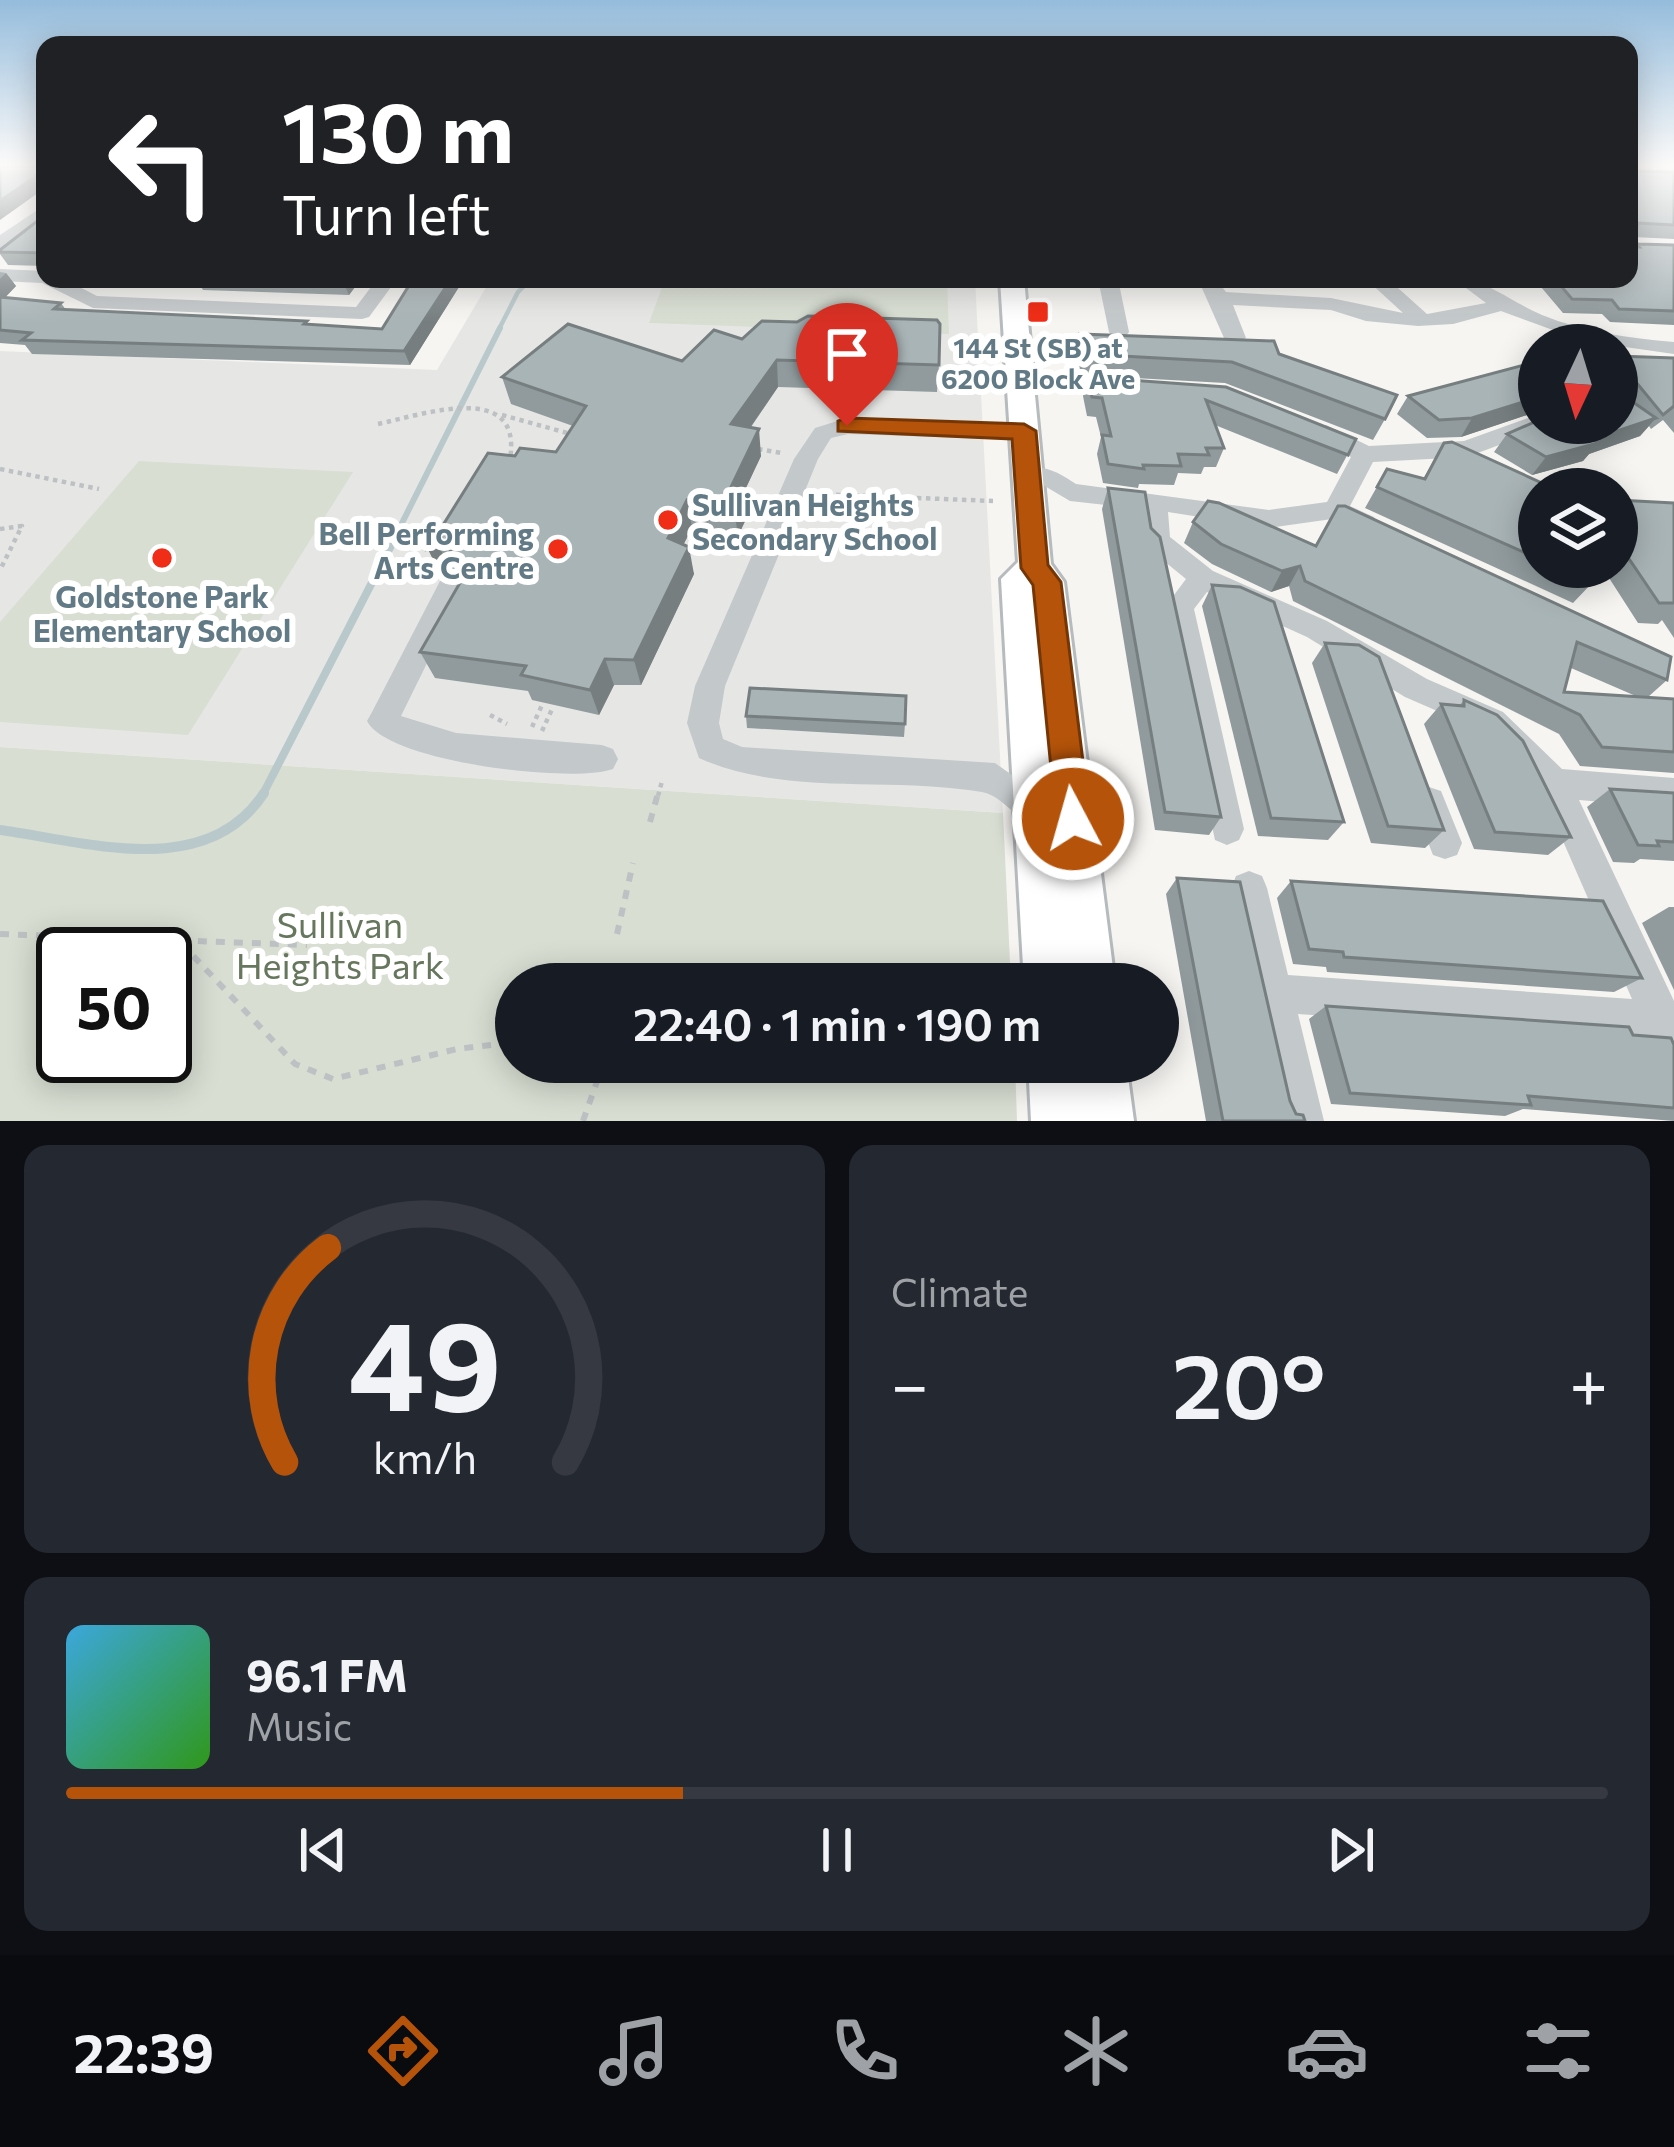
<!DOCTYPE html>
<html lang="en">
<head>
<meta charset="utf-8">
<style>
	body { margin:0; font-family:Commissioner,sans-serif; background:#242831; color:#f1f3f6; height:100vh; display:flex; flex-direction:column; font-size:45px; white-space:nowrap }
	* { box-sizing:border-box; margin:0 }
	p { font-size:39px; color:#9ea1a6 }
	.icon { flex:none; width:66px; height:66px; fill:none; stroke:currentColor; stroke-width:2; stroke-linecap:round; stroke-linejoin:round }
	.map { position:relative; height:1121px; overflow:hidden }
	.side { display:flex; flex-direction:column; gap:24px; padding:24px; background:#0d0f14; flex:1 }
	.side>* { flex:none }
	.top-card { position:absolute; left:36px; top:36px; width:1602px; height:252px; border-radius:24px; box-shadow:0 6px 30px #0003; background:#202124; color:#fff; overflow:hidden }
	.needle { width:78px; rotate:184deg }
	.buttons { position:absolute; left:1518px; top:324px; display:grid; gap:24px }
	.buttons a { display:grid; place-items:center; width:120px; height:120px; border-radius:50%; background:#171b24; box-shadow:0 6px 30px #0003; font-size:60px }
	.speed { position:absolute; left:36px; top:927px; display:flex; gap:24px; font-size:60px; font-weight:700; text-align:center }
	.speed>* { display:grid; place-content:center; width:156px; height:156px; border-radius:50%; background:#171b24; box-shadow:0 6px 30px #0003; line-height:1 }
	.speed .limit { border:6px solid #111; border-radius:18px; background:#fff; color:#111 }
	.pin { position:absolute; display:grid; place-items:center; width:102px; height:102px; color:#fff; margin:-123px -51px; border-radius:50% 50% 50% 0; rotate:-45deg; box-shadow:0 0 12px #0007 }
	.pin .icon { rotate:45deg }
	.me { position:absolute; width:132px; margin:-66px; rotate:354deg; stroke-linejoin:round; filter:drop-shadow(0 0 9px #0008) }
	.turn { display:flex; align-items:center; gap:42px; height:252px; padding:0 48px; font-size:54px }
	.turn .icon { width:156px; height:156px; stroke-width:2.5 }
	.turn b { display:block; font-size:84px; line-height:102px }
	.big { font-size:90px; font-weight:600; line-height:1.1 }
	.side .card { flex:1; display:flex; flex-direction:column; justify-content:center; gap:18px; min-width:0; padding:0 42px; border-radius:24px; background:#242831 }
	.side .dial { align-items:center; gap:0 }
	.dial svg { height:312px; overflow:visible; fill:none; stroke:#363941; stroke-width:7; stroke-linecap:round; text-anchor:middle }
	.dial text { fill:#f1f3f6; stroke:none }
	.song { display:flex; align-items:center; gap:36px }
	.cover { width:144px; height:144px; border-radius:18px; background:linear-gradient(135deg,hsl(200 70% 55%),hsl(110 70% 35%)) }
	.played { height:12px; border-radius:6px; background:linear-gradient(90deg,#b45309 40%,#363941 40%) }
	.keys { display:flex; justify-content:space-around; direction:ltr }
	.heat { display:flex; justify-content:space-between; align-items:center; font-size:66px; direction:ltr }
	.side .tiles { flex:1; display:grid; gap:24px; grid-template-columns:1fr 1fr }
	.card:last-child { grid-column:span 2 }
	.trip { position:absolute; left:495px; top:963px; width:684px; height:120px; border-radius:60px; background:#171b24; box-shadow:0 6px 30px #0003; font-weight:600; line-height:120px; text-align:center }
	.dock { display:flex; height:192px; justify-content:space-around; align-items:center; background:#090b0e; color:#9ea1a6 }
	.dock .icon { width:84px; height:84px }
	.dock .selected { color:#b45309 }
	.dock b { font-size:54px; color:#f1f3f6 }
	.map>svg:first-child { display:block }
</style>
</head>
<body>
<div class="map">
<svg width="1674" height="1121" viewBox="0 0 1674 1121">
	<rect width="100%" height="100%" fill="#f6f5f2"/>
	<polygon fill="#e6e7e5" points="491,279 975,279 1003,813 0,747 0,351 437,370"/>
	<g fill="#d8ded2" fill-rule="evenodd">
		<polygon points="665,279 947,279 949,334 649,323"/>
		<polygon points="139,461 353,472 188,735 0,722 0,622"/>
		<path d="M0 747 1003 813 1011 984H516V1062H1015L1017 1121H0ZM63 954H165V1056H63Z"/>
	</g>
	<g fill="none" stroke-linecap="round" stroke-linejoin="round">
		<polyline stroke="#b9c9cb" stroke-width="4.5" points="498,331 518,292 531,279"/>
		<polyline stroke="#b9c9cb" stroke-width="6" points="395,537 500,328"/>
		<polyline stroke="#b9c9cb" stroke-width="8" points="262,796 397,534"/>
		<path stroke="#b9c9cb" stroke-width="10" d="M0 830C87 842 207 881 264 793"/>
		<g stroke="#b6bbbe" stroke-width="6">
			<g id="major">
				<polygon points="1000,279 1024,279 1051,564 1064,582 1115,984 1024,984 1001,579 1018,562"/>
				<polygon points="1028,1062 1126,1062 1134,1121 1031,1121"/>
			</g>
		</g>
		<g stroke="#bec1c3" stroke-width="4.5" stroke-dasharray="4.5 4.5" stroke-linecap="butt">
			<polyline points="502,415 571,434"/>
			<path d="M378 424C424 414 523 380 510 459"/>
			<polyline points="758,449 782,453"/>
			<polyline points="0,469 99,489"/>
			<polyline points="818,494 993,501"/>
			<polyline points="0,529 22,526 0,570"/>
			<polyline points="490,715 507,724"/>
			<polyline points="532,727 542,705"/>
			<polyline points="542,731 553,707"/>
			<polyline points="658,796 662,781"/>
		</g>
		<g stroke="#bec1c3" stroke-width="6" stroke-dasharray="9 9" stroke-linecap="butt">
			<polyline points="650,822 658,793"/>
			<polyline points="0,934 307,945"/>
			<polyline points="617,934 633,863"/>
			<polyline points="181,943 295,1064 333,1079 457,1049 516,1042"/>
			<polyline points="583,1121 604,1062"/>
		</g>
		<g fill="#c3c8ca" fill-rule="evenodd">
			<polygon points="45,205 45,219 0,250 0,235"/>
			<polygon points="0,269 45,271 45,279 64,279 97,296 356,307 377,279 397,279 369,317 362,319 93,308 42,283 0,281"/>
			<polygon points="1098,279 1118,279 1129,332 1126,336 1112,336 1109,332"/>
			<path d="M1184 279H1216L1226 292 1331 298 1403 313 1366 279H1388L1427 314 1486 303 1454 279C1487 279 1511 302 1542 315 1584 332 1629 338 1674 342V354L1583 341 1501 311 1453 324 1418 326 1366 321 1331 310 1233 305 1246 338 1235 344 1224 338 1201 286Z"/>
			<path d="M1539 414V423H1550L1547 427 1467 457 1373 462 1350 506 1374 517 1378 524 1374 531 1365 533 1332 519 1269 528 1168 512 1170 537 1213 571 1327 621 1427 679 1503 712 1562 769 1674 778V808L1579 800 1674 1001V1067L1660 1061 1650 1039 1298 1014 1324 1121H1282L1231 888 1236 876 1249 871 1262 876 1267 888 1288 975 1632 999 1542 793 1481 730 1405 697 1307 637 1207 592 1194 609 1244 829 1239 840 1227 845 1215 840 1165 607 1186 579 1148 548 1142 509 1070 501 1043 485 1020 482 1017 476C1034 458 1059 472 1076 484L1269 510 1327 502 1351 457 1310 435 1306 430 1310 425H1326L1369 446 1464 441Z"/>
			<path d="M847 418 1024 424 1036 432 1024 440 848 434 831 438 818 459 725 686 719 723 723 739 742 747 995 763 1047 800 1052 811 1047 822 1035 827C1016 819 1001 795 982 792 889 776 786 797 699 758L687 723 695 686 794 459 815 428Z"/>
			<path d="M450 577 460 581 464 588 401 716 456 733 602 745 613 749 618 759 613 769C573 784 387 762 367 721L372 712 440 581Z"/>
			<polygon points="1429,787 1441,791 1462,843 1457,855 1445,859 1433,855 1412,802 1417,791"/>
			<polygon points="938,963 978,971 984,984 920,984 925,969"/>
		</g>
		<use href="#major" fill="#fff" fill-rule="evenodd"/>
	</g>
	<g fill="#919b9d" fill-rule="evenodd">
		<polygon points="1629,166 1637,171 1674,172 1674,239 1634,237 1634,240 1638,244 1674,245 1674,325 1610,322 1602,314 1563,313 1541,287 1546,279 1629,279"/>
		<polygon points="45,215 45,266 8,265 0,254 0,250"/>
		<polygon points="0,272 6,273 16,286 5,297 61,303 66,310 382,329 411,283 410,279 464,279 410,365 32,354 25,345 0,343"/>
		<polygon points="196,279 361,279 349,295 203,290"/>
		<polygon points="1080,334 1279,354 1385,419 1373,440 1225,383 1080,375 1076,354"/>
		<polygon points="742,339 939,365 937,392 778,387 751,427 761,456 744,492 747,517 738,536 692,528 683,545 694,574 641,685 614,685 599,715 532,700 528,691 435,678 420,652 463,578 452,573 441,576 428,549 515,456 556,452 573,426 511,404 502,377 682,361"/>
		<polygon points="1617,356 1674,358 1674,433 1663,420 1651,429 1649,426 1640,436 1589,454 1583,461 1532,475 1494,452 1507,434 1626,397 1617,386"/>
		<polygon points="1539,361 1539,411 1461,437 1427,438 1397,414 1408,396"/>
		<polygon points="1088,377 1226,387 1356,439 1337,474 1215,425 1224,448 1216,467 1204,467 1201,474 1178,473 1174,485 1139,484 1138,488 1103,483 1097,454 1101,437 1096,417 1087,416 1083,396"/>
		<polygon points="1444,443 1553,488 1539,489 1539,567 1598,567 1592,583 1573,603 1365,508 1387,469 1423,479"/>
		<polygon points="1108,488 1151,528 1221,817 1209,835 1155,830 1102,509"/>
		<polygon points="1617,500 1674,503 1674,638 1662,620 1658,624 1638,623 1602,567 1617,567"/>
		<path d="M1338 506 1667 680 1648 697 1674 699V773L1580 766 1559 734 1293 601 1289 586 1271 592 1212 564 1184 543 1193 522 1316 546ZM1571 668 1638 697 1564 692Z"/>
		<polygon points="1212,585 1344,822 1328,840 1258,836 1202,606"/>
		<polygon points="1325,643 1444,830 1425,848 1371,843 1312,663"/>
		<polygon points="1464,700 1571,837 1548,855 1474,849 1424,724 1441,704 1459,706"/>
		<polygon points="746,716 905,724 904,737 747,728"/>
		<polygon points="1610,789 1674,793 1674,861 1640,859 1634,863 1613,862 1587,807"/>
		<polygon points="1177,878 1290,1101 1296,1114 1305,1121 1206,1121 1166,894"/>
		<polygon points="1291,881 1642,978 1614,992 1327,972 1326,967 1293,964 1277,898"/>
		<polygon points="1669,907 1674,907 1674,990 1642,923"/>
		<polygon points="1326,1006 1633,1035 1674,1045 1674,1121 1523,1109 1505,1116 1331,1104 1309,1019"/>
	</g>
	<g fill="#767e80">
		<polygon points="45,170 45,188 0,220 0,201"/>
		<polygon points="6,273 16,286 0,303 0,279"/>
		<polygon points="345,279 361,279 349,295 343,282"/>
		<polygon points="451,279 464,279 410,365 404,351"/>
		<polygon points="777,360 778,387 734,451 731,424"/>
		<polygon points="1539,397 1539,411 1461,437 1472,418"/>
		<polygon points="1656,418 1640,436 1589,454 1583,461 1532,475 1546,457"/>
		<polygon points="759,429 761,456 744,492 747,517 738,536 731,487"/>
		<polygon points="687,500 692,528 673,565 668,538"/>
		<polygon points="439,546 452,573 441,576 428,549"/>
		<polygon points="689,547 694,574 641,685 634,660"/>
		<polygon points="1300,566 1289,586 1271,592 1282,571"/>
		<polygon points="605,659 614,685 599,715 590,690"/>
	</g>
	<g fill="#a9b4b7" stroke="#767e80" stroke-width="3">
		<polygon points="0,166 45,166 45,170 0,201"/>
		<polygon points="1629,166 1633,166 1637,171 1674,172 1674,225 1638,223 1634,240 1638,244 1674,245 1674,311 1619,309 1612,300 1572,299 1555,279 1629,279 1629,247 1639,247 1629,237"/>
		<polygon points="45,215 45,253 0,252 0,250"/>
		<polygon points="270,279 345,279 343,282"/>
		<polygon points="413,279 451,279 404,351 22,340 31,333 0,330 0,297 61,303 54,309 307,321 304,324 382,329"/>
		<polygon points="808,316 937,320 940,324 939,365 777,360 731,424 759,429 731,487 744,489 735,509 687,500 668,538 689,547 634,660 605,659 590,690 521,675 526,666 420,652 472,562 456,560 452,552 439,546 428,549 488,453 515,456 520,448 556,452 586,406 502,377 568,324 682,361 714,330 742,339 762,321 797,322"/>
		<polygon points="1080,334 1274,341 1279,354 1397,395 1385,419 1232,362 1085,354"/>
		<polygon points="1617,356 1674,358 1674,406 1663,415 1617,359"/>
		<polygon points="1539,361 1539,397 1472,418 1439,420 1408,396"/>
		<polygon points="1088,377 1226,387 1356,439 1348,455 1206,400 1224,448 1206,448 1209,455 1178,454 1181,466 1143,465 1144,469 1108,464 1102,435 1111,436 1102,398 1092,397"/>
		<polygon points="1617,391 1656,418 1593,439 1598,443 1546,457 1507,434 1539,420 1539,423 1617,423"/>
		<polygon points="1452,442 1553,488 1560,483 1575,489 1539,489 1539,559 1377,487 1387,469 1425,479 1444,443"/>
		<polygon points="1108,488 1145,492 1151,528 1160,537 1221,817 1165,812"/>
		<polygon points="1617,500 1674,503 1674,603 1659,603 1617,541"/>
		<polygon points="1208,501 1219,503 1316,546 1338,506 1345,506 1671,657 1667,680 1577,642 1564,692 1674,699 1674,752 1602,747 1580,715 1305,581 1300,566 1282,571 1221,544 1193,522"/>
		<polygon points="1556,567 1598,567 1592,583"/>
		<polygon points="1212,585 1240,587 1274,602 1344,822 1271,818"/>
		<polygon points="1325,643 1359,645 1379,657 1444,830 1388,826"/>
		<polygon points="750,688 906,696 905,724 746,716"/>
		<polygon points="1464,700 1497,715 1523,741 1571,837 1495,832 1441,704 1464,706"/>
		<polygon points="1610,789 1674,793 1674,842 1657,841 1659,846 1638,845"/>
		<polygon points="1177,878 1240,882 1290,1101 1296,1114 1303,1115 1305,1121 1223,1121"/>
		<polygon points="1291,881 1603,901 1642,978 1344,957 1343,952 1309,949"/>
		<polygon points="1326,1006 1629,1027 1633,1035 1671,1038 1674,1045 1674,1108 1528,1096 1531,1105 1350,1093"/>
	</g>
	<linearGradient id="sky" x2="0" y2="1"><stop stop-color="#95bcdc"/><stop offset="0.51" stop-color="#fbfaf9"/><stop offset="1" stop-color="#fbfaf9" stop-opacity="0"/></linearGradient>
	<rect width="1674" height="323" fill="url(#sky)"/>
	<polygon fill="#b45309" stroke="#753606" stroke-width="3" points="847,418 1024,424 1036,431 1048,565 1061,582 1090,819 1085,830 1073,835 1061,830 1056,819 1033,585 1021,568 1012,439 838,431 838,421"/>
	<g fill="#f02e18" stroke="#fff" stroke-width="4.5">
		<rect x="1026" y="300" width="24" height="24" rx="6"/>
		<circle cx="668" cy="520" r="12"/>
		<circle cx="558" cy="549" r="12"/>
		<circle cx="162" cy="558" r="12"/>
	</g>
	<g text-anchor="middle" dominant-baseline="central" stroke-width="12" stroke-linejoin="round" paint-order="stroke">
		<g font-size="27" font-weight="bold" fill="#627a85" stroke="#fff">
			<text x="1038" y="347">144 St (SB) at<tspan x="1038" dy="31">6200 Block Ave</tspan></text>
		</g>
		<g font-size="30" font-weight="bold" fill="#627a85" stroke="#fff" text-anchor="start">
			<text x="692" y="503">Sullivan Heights<tspan x="692" dy="34">Secondary School</tspan></text>
			<text x="534" y="532" text-anchor="end">Bell Performing<tspan x="534" dy="34">Arts Centre</tspan></text>
			<text x="162" y="595" text-anchor="middle">Goldstone Park<tspan x="162" dy="34">Elementary School</tspan></text>
		</g>
		<g font-size="36" fill="#66775e" stroke="#fff">
			<text x="340" y="923">Sullivan<tspan x="340" dy="41">Heights Park</tspan></text>
		</g>
	</g>
</svg>
<div class="buttons">
<a><svg class="needle" viewBox="-14 -14 28 28"><path d="M0-13l5 13h-10z" fill="#e53935"/><path d="M0 13l5-13h-10z" fill="#9ea1a6"/></svg></a>
<a><svg class="icon" aria-label="layers" viewBox="0 0 24 24"><path d="M12 4l9 5-9 5-9-5zM3 14l9 5 9-5"/></svg></a>
</div>
<div class="speed"><div class="limit">50</div></div>
<div class="pin" style="left:847px;top:426px;background:#d93025"><svg class="icon" aria-label="arrive" viewBox="0 0 24 24"><path d="M6 21V4h12l-3 4 3 4H6"/></svg></div>
<svg class="me" style="left:1073px;top:819px" viewBox="-20 -20 40 40"><circle r="17" fill="#b45309" stroke="#fff" stroke-width="3"/><path d="M0-11L8 9 0 5-8 9z" fill="#fff"/></svg>
<div class="trip">22:40 · 1 min · 190 m</div>
<div class="top-card">
<div class="turn"><svg class="icon" aria-label="left" viewBox="0 0 24 24"><path d="M17 20v-9H6M10 6l-5 5 5 5"/></svg><div><b>130 m</b>Turn left</div></div>
</div>
</div>
<section class="side">
<div class="tiles">
<div class="card dial"><svg viewBox="0 0 100 80">
<path d="M14 69A42 42 0 1 1 86 69"/>
<path d="M14 69A42 42 0 0 1 25 14" stroke="#b45309"/>
<text x="50" y="56" font-size="32" font-weight="700">49</text>
<text x="50" y="72" font-size="11">km/h</text>
</svg></div>
<div class="card"><p>Climate</p>
<div class="heat"><a>−</a><b class="big">20°</b><a>+</a></div>
</div>
<div class="card">
<div class="song"><i class="cover"></i><div><b>96.1 FM</b><p>Music</p></div></div>
<div class="played"></div>
<div class="keys"><svg class="icon" aria-label="previous" viewBox="0 0 24 24"><path d="M18 5L8 12l10 7zM5 5v14"/></svg><svg class="icon" aria-label="pause" viewBox="0 0 24 24"><path d="M8 5v14M16 5v14"/></svg><svg class="icon" aria-label="next" viewBox="0 0 24 24"><path d="M6 5l10 7-10 7zM19 5v14"/></svg></div>
</div>
</div>
</section>
<nav class="dock">
<b>22:39</b>
<svg class="icon selected" aria-label="directions" viewBox="0 0 24 24"><path d="M12 3l9 9-9 9-9-9zM9 14v-3h6M13 9l2 2-2 2"/></svg>
<svg class="icon" aria-label="music" viewBox="0 0 24 24"><path d="M9 18V5l10-2v13"/><circle cx="6" cy="18" r="3"/><circle cx="16" cy="16" r="3"/></svg>
<svg class="icon" aria-label="phone" viewBox="0 0 24 24"><path d="M5 4h4l2 5-3 2q2 4 5 5l2-3 5 2v4C11 20 4 13 5 4z"/></svg>
<svg class="icon" aria-label="climate" viewBox="0 0 24 24"><path d="M12 3v18M4 7l16 10M4 17L20 7"/></svg>
<svg class="icon" aria-label="car" viewBox="0 0 24 24"><path d="M5 17H2v-5l4-1 3-4h7l3 4 3 1v5h-3M9 17h6M6 11h13"/><circle cx="7" cy="17" r="2"/><circle cx="17" cy="17" r="2"/></svg>
<svg class="icon" aria-label="filters" viewBox="0 0 24 24"><path d="M4 7h16M4 17h16"/><circle cx="9" cy="7" r="2"/><circle cx="15" cy="17" r="2"/></svg>
</nav>
</body>
</html>
